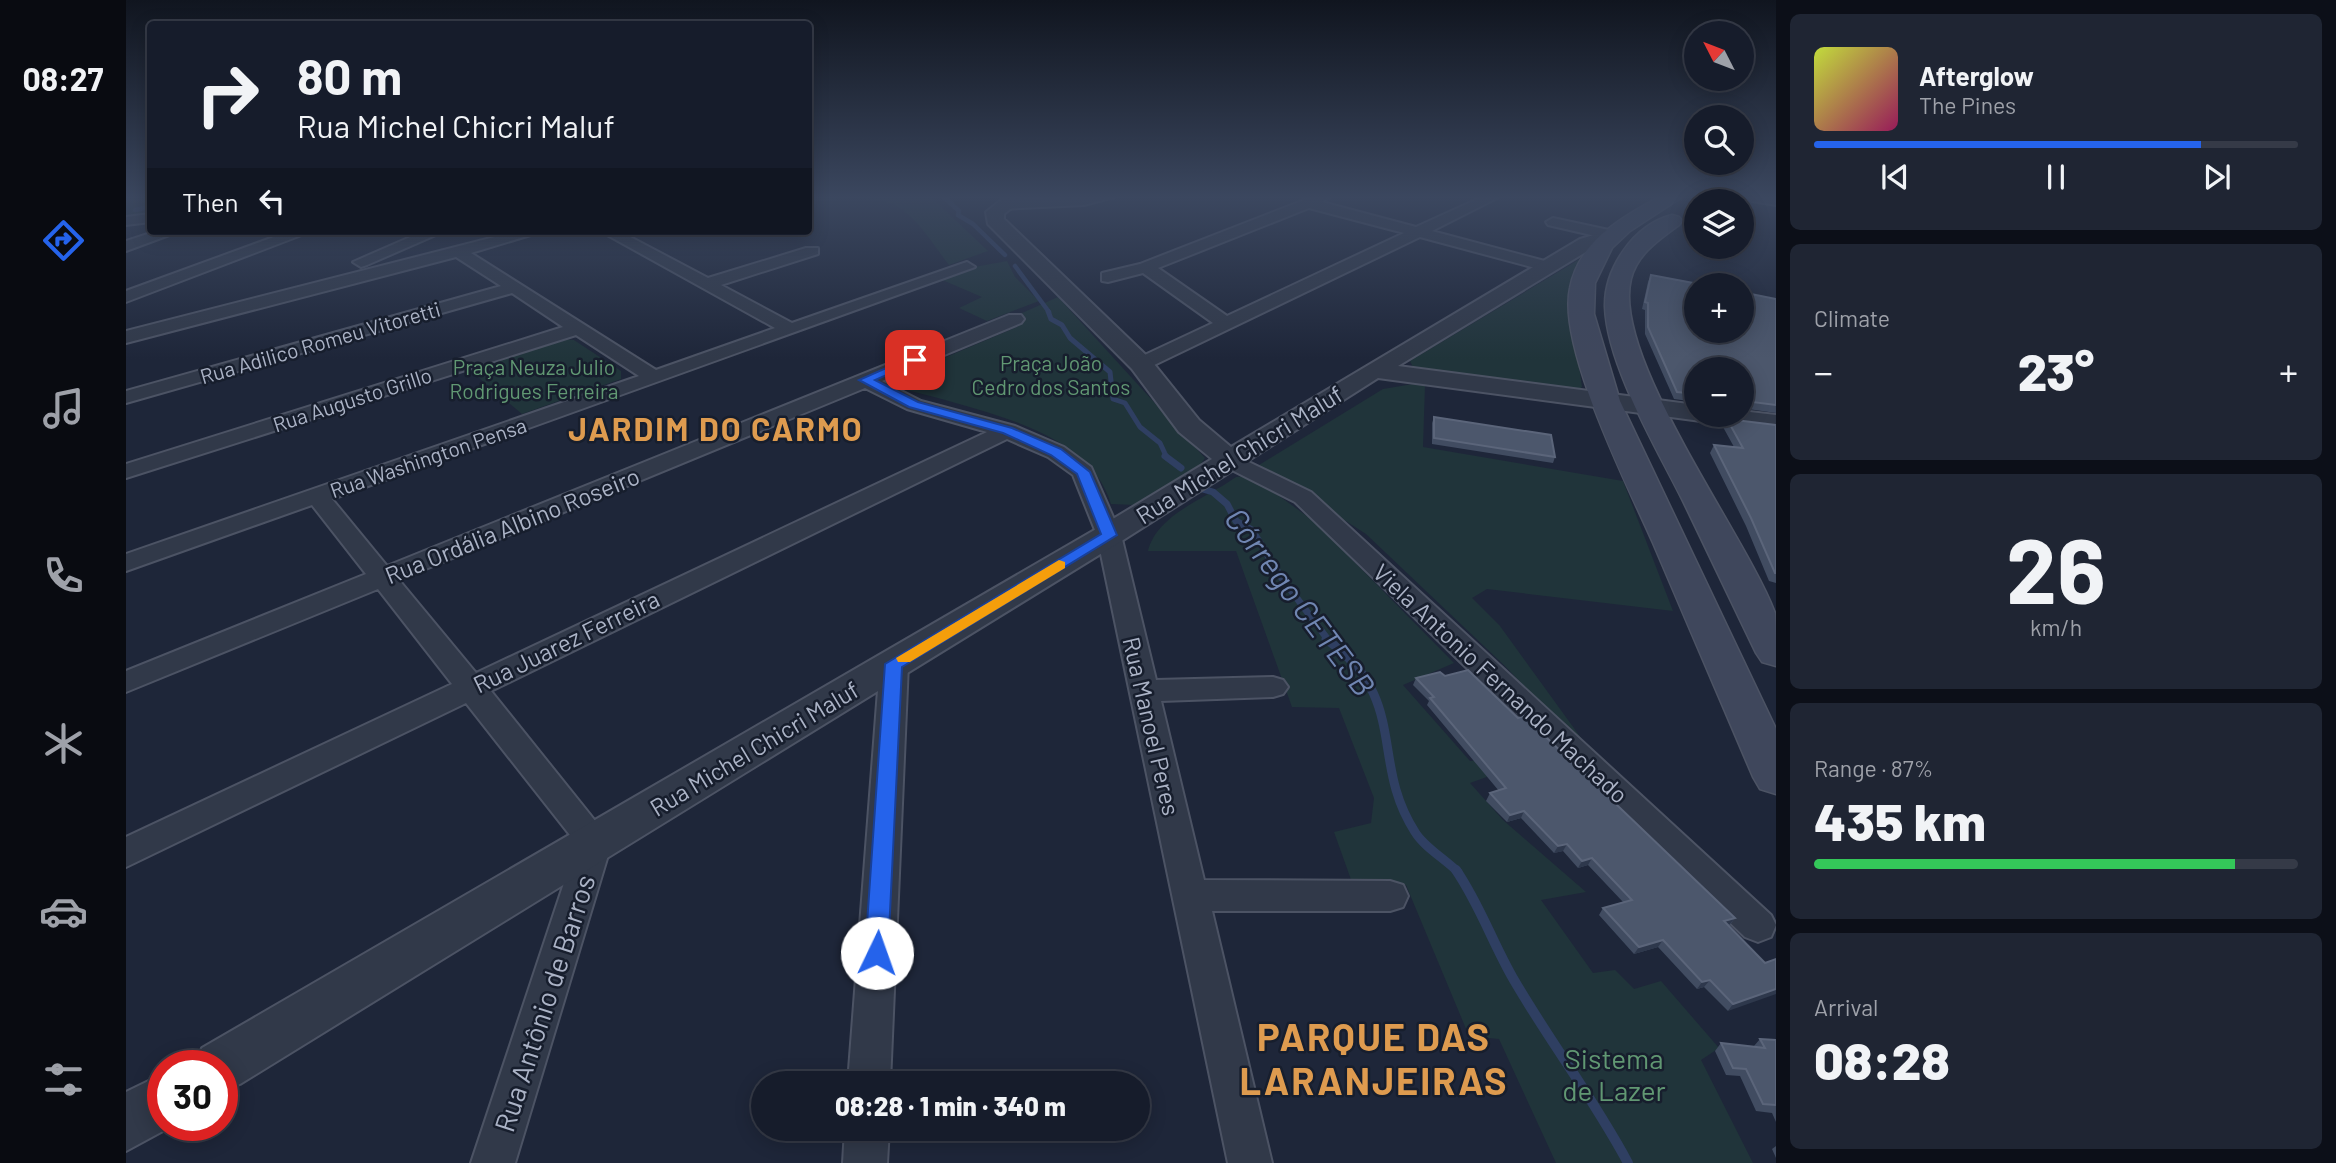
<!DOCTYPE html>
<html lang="en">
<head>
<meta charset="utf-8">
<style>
	body { margin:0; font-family:Barlow,sans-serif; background:#1f2533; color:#f1f3f6; height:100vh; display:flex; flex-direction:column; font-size:26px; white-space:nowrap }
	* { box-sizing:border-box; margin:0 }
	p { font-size:23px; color:#9ea1a9 }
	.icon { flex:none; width:38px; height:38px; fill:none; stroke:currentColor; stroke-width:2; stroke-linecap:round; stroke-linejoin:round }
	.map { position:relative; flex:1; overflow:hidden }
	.drawer { display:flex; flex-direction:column; gap:14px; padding:14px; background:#0c0f18; width:560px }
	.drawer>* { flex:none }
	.guide { position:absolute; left:21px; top:21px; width:665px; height:214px; border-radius:7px; box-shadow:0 4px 18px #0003,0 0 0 2px #353a47; background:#161c2b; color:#f1f3f6; overflow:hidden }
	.needle { width:46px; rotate:312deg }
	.fabs { position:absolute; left:1558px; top:21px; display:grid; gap:14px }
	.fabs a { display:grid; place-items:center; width:70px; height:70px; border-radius:50%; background:#161c2b; box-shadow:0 4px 18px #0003,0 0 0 2px #353a47; font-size:35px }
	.speed { position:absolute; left:21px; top:1050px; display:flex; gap:14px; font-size:35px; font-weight:700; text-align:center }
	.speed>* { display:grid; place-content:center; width:91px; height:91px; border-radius:50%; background:#161c2b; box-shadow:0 4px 18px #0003,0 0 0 2px #353a47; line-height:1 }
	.speed .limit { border:10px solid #d22; background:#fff; color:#111 }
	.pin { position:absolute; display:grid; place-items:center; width:60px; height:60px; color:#fff; margin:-30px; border-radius:14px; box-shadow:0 4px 10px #0006 }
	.me { position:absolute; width:77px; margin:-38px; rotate:3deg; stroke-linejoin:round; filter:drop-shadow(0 0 5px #0008) }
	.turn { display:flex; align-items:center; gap:24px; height:147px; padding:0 35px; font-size:32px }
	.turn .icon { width:91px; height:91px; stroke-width:2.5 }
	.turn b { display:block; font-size:49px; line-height:60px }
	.then { display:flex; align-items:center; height:66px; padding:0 35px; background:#0003; gap:14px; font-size:26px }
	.big { font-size:52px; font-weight:800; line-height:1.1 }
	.drawer .tile { flex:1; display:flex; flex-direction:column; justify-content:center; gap:10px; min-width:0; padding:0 24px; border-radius:10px; background:#1f2533 }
	.drawer .dial { align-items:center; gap:0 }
	.dial b { font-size:91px; line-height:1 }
	.song { display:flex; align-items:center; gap:21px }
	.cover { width:84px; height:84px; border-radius:10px; background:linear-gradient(135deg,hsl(70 70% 55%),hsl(330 70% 35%)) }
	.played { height:7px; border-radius:4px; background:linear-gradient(90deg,#2563eb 80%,#353a47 80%) }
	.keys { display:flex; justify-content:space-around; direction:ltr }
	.heat { display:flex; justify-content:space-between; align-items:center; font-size:38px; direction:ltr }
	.charge { height:10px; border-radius:5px; background:linear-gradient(90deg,#34c759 87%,#353a47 0) }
	.trip { position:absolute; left:625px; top:1071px; width:399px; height:70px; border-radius:35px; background:#161c2b; box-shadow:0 4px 18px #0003,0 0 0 2px #353a47; font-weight:800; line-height:70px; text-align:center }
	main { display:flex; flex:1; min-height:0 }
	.tabs { display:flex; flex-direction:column; width:126px; justify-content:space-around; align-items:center; background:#090b11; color:#9ea1a9 }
	.tabs .icon { width:49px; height:49px }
	.tabs .on { color:#2563eb }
	.tabs b { font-size:32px; color:#f1f3f6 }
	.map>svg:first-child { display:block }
</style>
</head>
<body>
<main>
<nav class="tabs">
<b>08:27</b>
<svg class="icon on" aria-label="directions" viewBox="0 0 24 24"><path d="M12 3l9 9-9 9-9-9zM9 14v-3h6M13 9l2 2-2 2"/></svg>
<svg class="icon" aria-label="music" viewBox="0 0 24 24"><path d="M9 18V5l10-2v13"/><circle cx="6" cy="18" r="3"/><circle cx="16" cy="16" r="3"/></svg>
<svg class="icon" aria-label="phone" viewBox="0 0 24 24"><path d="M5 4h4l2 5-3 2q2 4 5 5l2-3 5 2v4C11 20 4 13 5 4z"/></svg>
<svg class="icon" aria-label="climate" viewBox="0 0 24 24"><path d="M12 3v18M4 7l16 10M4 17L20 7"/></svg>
<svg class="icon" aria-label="car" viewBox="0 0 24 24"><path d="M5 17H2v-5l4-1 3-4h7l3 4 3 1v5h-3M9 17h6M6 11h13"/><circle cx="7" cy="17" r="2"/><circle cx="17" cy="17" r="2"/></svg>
<svg class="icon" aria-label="filters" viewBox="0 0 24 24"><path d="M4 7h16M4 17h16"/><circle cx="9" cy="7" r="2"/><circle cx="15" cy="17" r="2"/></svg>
</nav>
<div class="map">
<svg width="1650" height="1163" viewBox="0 0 1650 1163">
	<rect width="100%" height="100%" fill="#1e2639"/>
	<g fill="#20343a">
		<polygon points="0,197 24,197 24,217 0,219"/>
		<path d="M682 197H805L862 251 823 265C808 246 789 213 766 204 742 195 708 200 683 201Z"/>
		<polygon points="1454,259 1456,260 1444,286 1444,300 1456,387 1451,391 1295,371 1287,367 1284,361"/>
		<polygon points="881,261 889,277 913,301 861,321 833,308 856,297 814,279 848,267"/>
		<path d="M932 297 1079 458 1072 468 1009 505 985 504C965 436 871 415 812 398 797 394 780 391 765 383L766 380 891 327 897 323 896 313Z"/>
		<polygon points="432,339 448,340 495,371 495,379 396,414 341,368"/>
		<polygon points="1287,384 1299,385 1297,447 1497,481 1547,611 1361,589 1346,598 1374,626 1479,771 1380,667 1240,534 1133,465 1257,389"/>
		<path d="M1121 476 1134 482 1189 522 1328 663 1277 685 1344 761 1358 760 1369 774 1344 783 1377 820 1460 892 1415 900 1467 973 1489 970 1508 989 1535 981 1593 1048 1575 1060 1627 1163H1430L1373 1039 1343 1036 1280 885 1228 888 1208 832 1245 823 1248 798 1213 708 1166 707 1110 551H1022C1031 514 1081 498 1110 477Z"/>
	</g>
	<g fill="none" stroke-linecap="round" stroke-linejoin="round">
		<g stroke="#2f3f62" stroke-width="4.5">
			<polyline points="818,197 833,211 832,215 847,224 879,255"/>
			<polyline points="9,210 24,207"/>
			<polyline points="889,266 923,312"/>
		</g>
		<polyline stroke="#2f3f62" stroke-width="5" points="922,311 925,319 936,325 944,338 984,372 987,399 999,403 1014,427 1034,443 1041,458"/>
		<g stroke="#2f3f62" stroke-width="7">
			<polyline points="1039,456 1055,468"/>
			<polyline points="1073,488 1087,492 1101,504 1110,521 1126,530 1155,577 1203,641"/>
		</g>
		<path stroke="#2f3f62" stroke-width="9" d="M1200 639C1284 699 1243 761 1289 832 1298 847 1319 859 1332 872"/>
		<path stroke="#2f3f62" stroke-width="10" d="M1330 870C1354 905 1367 944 1388 980 1424 1042 1468 1099 1502 1163"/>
		<g stroke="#4c5364" stroke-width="4">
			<g id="minor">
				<polygon points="959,197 988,197 958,205 877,209 870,205 877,201"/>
				<path d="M1186 197H1204L1196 202 1290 227 1356 197H1373L1306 231 1430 264 1432 267 1424 272 1294 237 1022 368H1008L1005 364 1008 360 1087 323 1017 273 982 282 976 281V273L1014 264ZM1183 208 1278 233 1101 316 1032 268Z"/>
				<polygon points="24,214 24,222 0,225 0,217"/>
				<polygon points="1427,218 1492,232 1495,235 1487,240 1422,225 1420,222"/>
				<polygon points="31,231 54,231 0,251 0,241"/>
				<polygon points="164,231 186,231 0,302 0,291"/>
				<polygon points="298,231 319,231 241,265 235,267 227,262"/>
				<path d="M392 231H418L345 253 530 370 649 328 474 231H493L582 278 680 248H692V254L595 285 666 323 835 264 841 262 849 267 206 499 261 566 883 315H895L898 319 895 323 756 381 795 401 889 426 938 447 965 467 995 535 1030 680 1147 677 1157 680 1162 687 1157 694 1147 697 1035 701 1078 880 1264 881 1277 885 1282 896 1277 907 1264 911H1086L1146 1163H1102L971 535 947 475 922 457 881 439 365 691 486 842 389 1163H345L451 844 340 703 0 867V837L326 684 252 589 0 692V671L240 574 186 505 0 571V554L513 376 450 335 0 478V464L437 327 386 293 0 403V391L375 286 330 257 0 343V331ZM739 388 781 409 861 432 350 673 273 580Z"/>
				<polygon points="1104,453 1185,492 1645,915 1650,925 1645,937 1632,942 1619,937 1169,502 1096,465 1093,460 1096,455"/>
				<polygon points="768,654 778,657 782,664 764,1083 722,1083 754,664 758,657"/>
				<polygon points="719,1129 763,1129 761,1163 717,1163"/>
			</g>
		</g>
		<g stroke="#4c5364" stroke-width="4">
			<g id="tertiary">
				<polygon points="879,197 899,197 878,214 878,219 1024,359 1073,420 1105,447 1454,239 1485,230 1492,232 1495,236 1492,240 1468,247 1272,366 1570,405 1570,415 1615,415 1615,411 1650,415 1650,431 1252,378 994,542 114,1084 96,1091 96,1066 69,1066 76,1048 972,528 1086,459 1053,432 1006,369 862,224 860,212"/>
				<polygon points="1623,197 1650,197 1650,205 1626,201"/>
				<polygon points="37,1074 37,1125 48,1125 0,1151 0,1092"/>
			</g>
		</g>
		<g stroke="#4c5364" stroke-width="3">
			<g id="secondary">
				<path d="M1533 197H1556L1504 231 1486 248 1469 283 1468 314 1494 401 1650 729V794L1634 789 1627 777C1594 699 1560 621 1527 543 1502 486 1431 347 1444 288 1453 241 1495 218 1533 197Z"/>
				<polygon points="1569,197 1593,197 1590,201 1570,201 1570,205 1566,201"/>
				<path d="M1546 215 1553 217 1556 221 1553 225C1533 240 1511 254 1505 279 1485 357 1620 535 1649 613 1650 628 1650 651 1650 666L1636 662 1630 653C1605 602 1581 550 1556 499 1530 447 1481 365 1479 307 1478 269 1507 225 1546 215Z"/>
			</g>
		</g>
		<use href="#minor" fill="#313949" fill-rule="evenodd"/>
		<use href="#tertiary" fill="#313949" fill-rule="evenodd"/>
		<use href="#secondary" fill="#3f475c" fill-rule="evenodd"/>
	</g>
	<g fill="#414c61">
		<polygon points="1525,275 1650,299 1650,413 1615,408 1615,369 1570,369 1570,402 1548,399 1519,334 1519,310 1516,309 1522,282"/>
		<polygon points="1308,417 1429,457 1427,463 1306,444 1306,423"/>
		<polygon points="1601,419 1650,425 1650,583 1643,581 1620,526 1584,453 1588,445 1608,447 1597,427"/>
		<polygon points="1319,676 1392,718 1609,918 1603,926 1639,963 1650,959 1602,1011 1578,987 1571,989 1532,947 1508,954 1473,915 1477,908 1497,902 1462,865 1452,868 1437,851 1428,853 1395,818 1381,822 1360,801 1364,793 1373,791 1301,705 1303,701 1287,685 1290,678"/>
		<polygon points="1634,1039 1650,1040 1650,1122 1646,1113 1630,1111 1614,1076 1600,1075 1589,1051 1595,1043 1628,1047 1628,1046"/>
		<polygon points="1650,1146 1650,1158 1646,1149"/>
	</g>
	<g fill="#2e384c">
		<polygon points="1398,811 1395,818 1381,822 1384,815"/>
		<polygon points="1441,844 1437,851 1428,853 1432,846"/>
		<polygon points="1466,858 1462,865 1452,868 1456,861"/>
		<polygon points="1609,918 1603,925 1593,929 1598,921"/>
		<polygon points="1537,940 1532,947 1508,954 1513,947"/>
		<polygon points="1584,980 1578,987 1571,989 1576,982"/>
		<polygon points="1650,989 1650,994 1602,1011 1607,1004"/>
	</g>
	<g fill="#4c576c" stroke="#5b657a" stroke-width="2">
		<polygon points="1525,275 1578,285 1570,285 1570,331 1615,331 1615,292 1650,299 1650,405 1619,401 1615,405 1615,369 1570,369 1570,394 1551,392 1522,327 1522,303 1519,302"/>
		<polygon points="1308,417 1425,435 1429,457 1308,438"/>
		<polygon points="1601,419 1650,425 1650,573 1649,573 1625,518 1588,445 1617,448"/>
		<polygon points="1342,670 1392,718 1398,716 1609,918 1598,921 1639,963 1650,959 1650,989 1607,1004 1584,980 1576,982 1537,940 1513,947 1477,908 1506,900 1466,858 1456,861 1441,844 1432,846 1398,811 1384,815 1364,793 1380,788 1304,698 1308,697 1290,678 1314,672 1319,676"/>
		<polygon points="1634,1039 1650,1040 1650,1105 1637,1104 1620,1069 1607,1068 1595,1043 1639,1048"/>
	</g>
	<linearGradient id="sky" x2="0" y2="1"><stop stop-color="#10151f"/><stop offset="0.55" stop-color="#3b475f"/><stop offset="1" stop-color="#3b475f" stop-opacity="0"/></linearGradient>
	<rect width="1650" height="359" fill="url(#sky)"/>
	<polygon fill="#2563eb" stroke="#184099" stroke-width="2" points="785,357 795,360 749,380 792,402 886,428 935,449 964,472 991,535 776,667 762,953 759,960 751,963 742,960 739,953 759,664 975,534 951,474 925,455 877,433 783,407 733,380"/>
	<polygon fill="#f59e0b" points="933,560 939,562 939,568 784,662 772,662 770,658"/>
	<g text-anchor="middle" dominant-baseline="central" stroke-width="5" stroke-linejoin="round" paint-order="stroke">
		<g font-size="21" fill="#abb3c6" stroke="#171e2d">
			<text transform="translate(194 342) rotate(-16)">Rua Adilico Romeu Vitoretti</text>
			<text transform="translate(226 399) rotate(-18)">Rua Augusto Grillo</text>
			<text transform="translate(302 457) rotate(-19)">Rua Washington Pensa</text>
		</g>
		<g font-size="21" fill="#619873" stroke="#171e2d">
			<text x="925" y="362">Praça João<tspan x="925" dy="24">Cedro dos Santos</tspan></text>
			<text x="408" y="366">Praça Neuza Julio<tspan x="408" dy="24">Rodrigues Ferreira</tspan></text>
		</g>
		<g font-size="24" fill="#abb3c6" stroke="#171e2d">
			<text transform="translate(1113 454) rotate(-32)">Rua Michel Chicri Maluf</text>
			<text transform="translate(386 525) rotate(-22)">Rua Ordália Albino Roseiro</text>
			<text transform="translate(440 641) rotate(-26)">Rua Juarez Ferreira</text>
			<text transform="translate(1375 683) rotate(43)">Viela Antonio Fernando Machado</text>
			<text transform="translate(1026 726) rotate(77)">Rua Manoel Peres</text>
			<text transform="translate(628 748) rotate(-31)">Rua Michel Chicri Maluf</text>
		</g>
		<g font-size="28" fill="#abb3c6" stroke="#171e2d">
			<text transform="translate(418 1003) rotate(-72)">Rua Antônio de Barros</text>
		</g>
		<g font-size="28" fill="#619873" stroke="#171e2d">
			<text x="1488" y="1058">Sistema<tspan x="1488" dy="32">de Lazer</tspan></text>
		</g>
		<g font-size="32" font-weight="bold" letter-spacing="2" fill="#de9b4f" stroke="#171e2d">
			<text x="590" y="428">JARDIM DO CARMO</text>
		</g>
		<g font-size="32" font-style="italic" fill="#7086b2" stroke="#171e2d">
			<text transform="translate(1175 601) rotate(53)">Córrego CETESB</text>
		</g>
		<g font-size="38" font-weight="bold" letter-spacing="2" fill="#de9b4f" stroke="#171e2d">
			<text x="1248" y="1036">PARQUE DAS<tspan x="1248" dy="44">LARANJEIRAS</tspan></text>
		</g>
	</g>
</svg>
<div class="fabs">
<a><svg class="needle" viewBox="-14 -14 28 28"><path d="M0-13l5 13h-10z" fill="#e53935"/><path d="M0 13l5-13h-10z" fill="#9ea1a9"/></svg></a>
<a><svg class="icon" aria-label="search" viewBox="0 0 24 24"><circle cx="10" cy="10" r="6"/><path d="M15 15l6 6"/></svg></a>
<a><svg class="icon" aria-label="layers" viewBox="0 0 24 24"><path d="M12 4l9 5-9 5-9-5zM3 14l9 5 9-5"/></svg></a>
<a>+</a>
<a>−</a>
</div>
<div class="speed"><div class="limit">30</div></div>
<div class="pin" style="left:789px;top:360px;background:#d93025"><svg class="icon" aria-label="arrive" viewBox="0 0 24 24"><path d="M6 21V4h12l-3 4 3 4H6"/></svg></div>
<svg class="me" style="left:751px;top:953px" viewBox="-20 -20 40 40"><circle r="19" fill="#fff"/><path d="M0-13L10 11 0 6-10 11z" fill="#2563eb"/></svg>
<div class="trip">08:28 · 1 min · 340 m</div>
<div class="guide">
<div class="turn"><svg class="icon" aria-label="right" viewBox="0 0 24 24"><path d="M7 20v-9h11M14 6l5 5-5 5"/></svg><div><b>80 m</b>Rua Michel Chicri Maluf</div></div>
<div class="then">Then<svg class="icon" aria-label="left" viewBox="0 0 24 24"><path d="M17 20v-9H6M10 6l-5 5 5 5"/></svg></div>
</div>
</div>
<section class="drawer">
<div class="tile">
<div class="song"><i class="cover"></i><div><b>Afterglow</b><p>The Pines</p></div></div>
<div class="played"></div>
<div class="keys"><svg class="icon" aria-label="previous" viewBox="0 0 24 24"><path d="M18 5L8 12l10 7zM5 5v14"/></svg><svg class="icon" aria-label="pause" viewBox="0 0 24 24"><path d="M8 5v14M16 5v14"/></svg><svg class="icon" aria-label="next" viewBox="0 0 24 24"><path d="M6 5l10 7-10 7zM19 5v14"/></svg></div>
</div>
<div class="tile"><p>Climate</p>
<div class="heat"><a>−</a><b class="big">23°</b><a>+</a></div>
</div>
<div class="tile dial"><b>26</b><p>km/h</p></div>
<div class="tile"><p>Range · 87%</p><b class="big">435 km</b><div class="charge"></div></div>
<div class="tile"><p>Arrival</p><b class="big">08:28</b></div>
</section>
</main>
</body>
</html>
